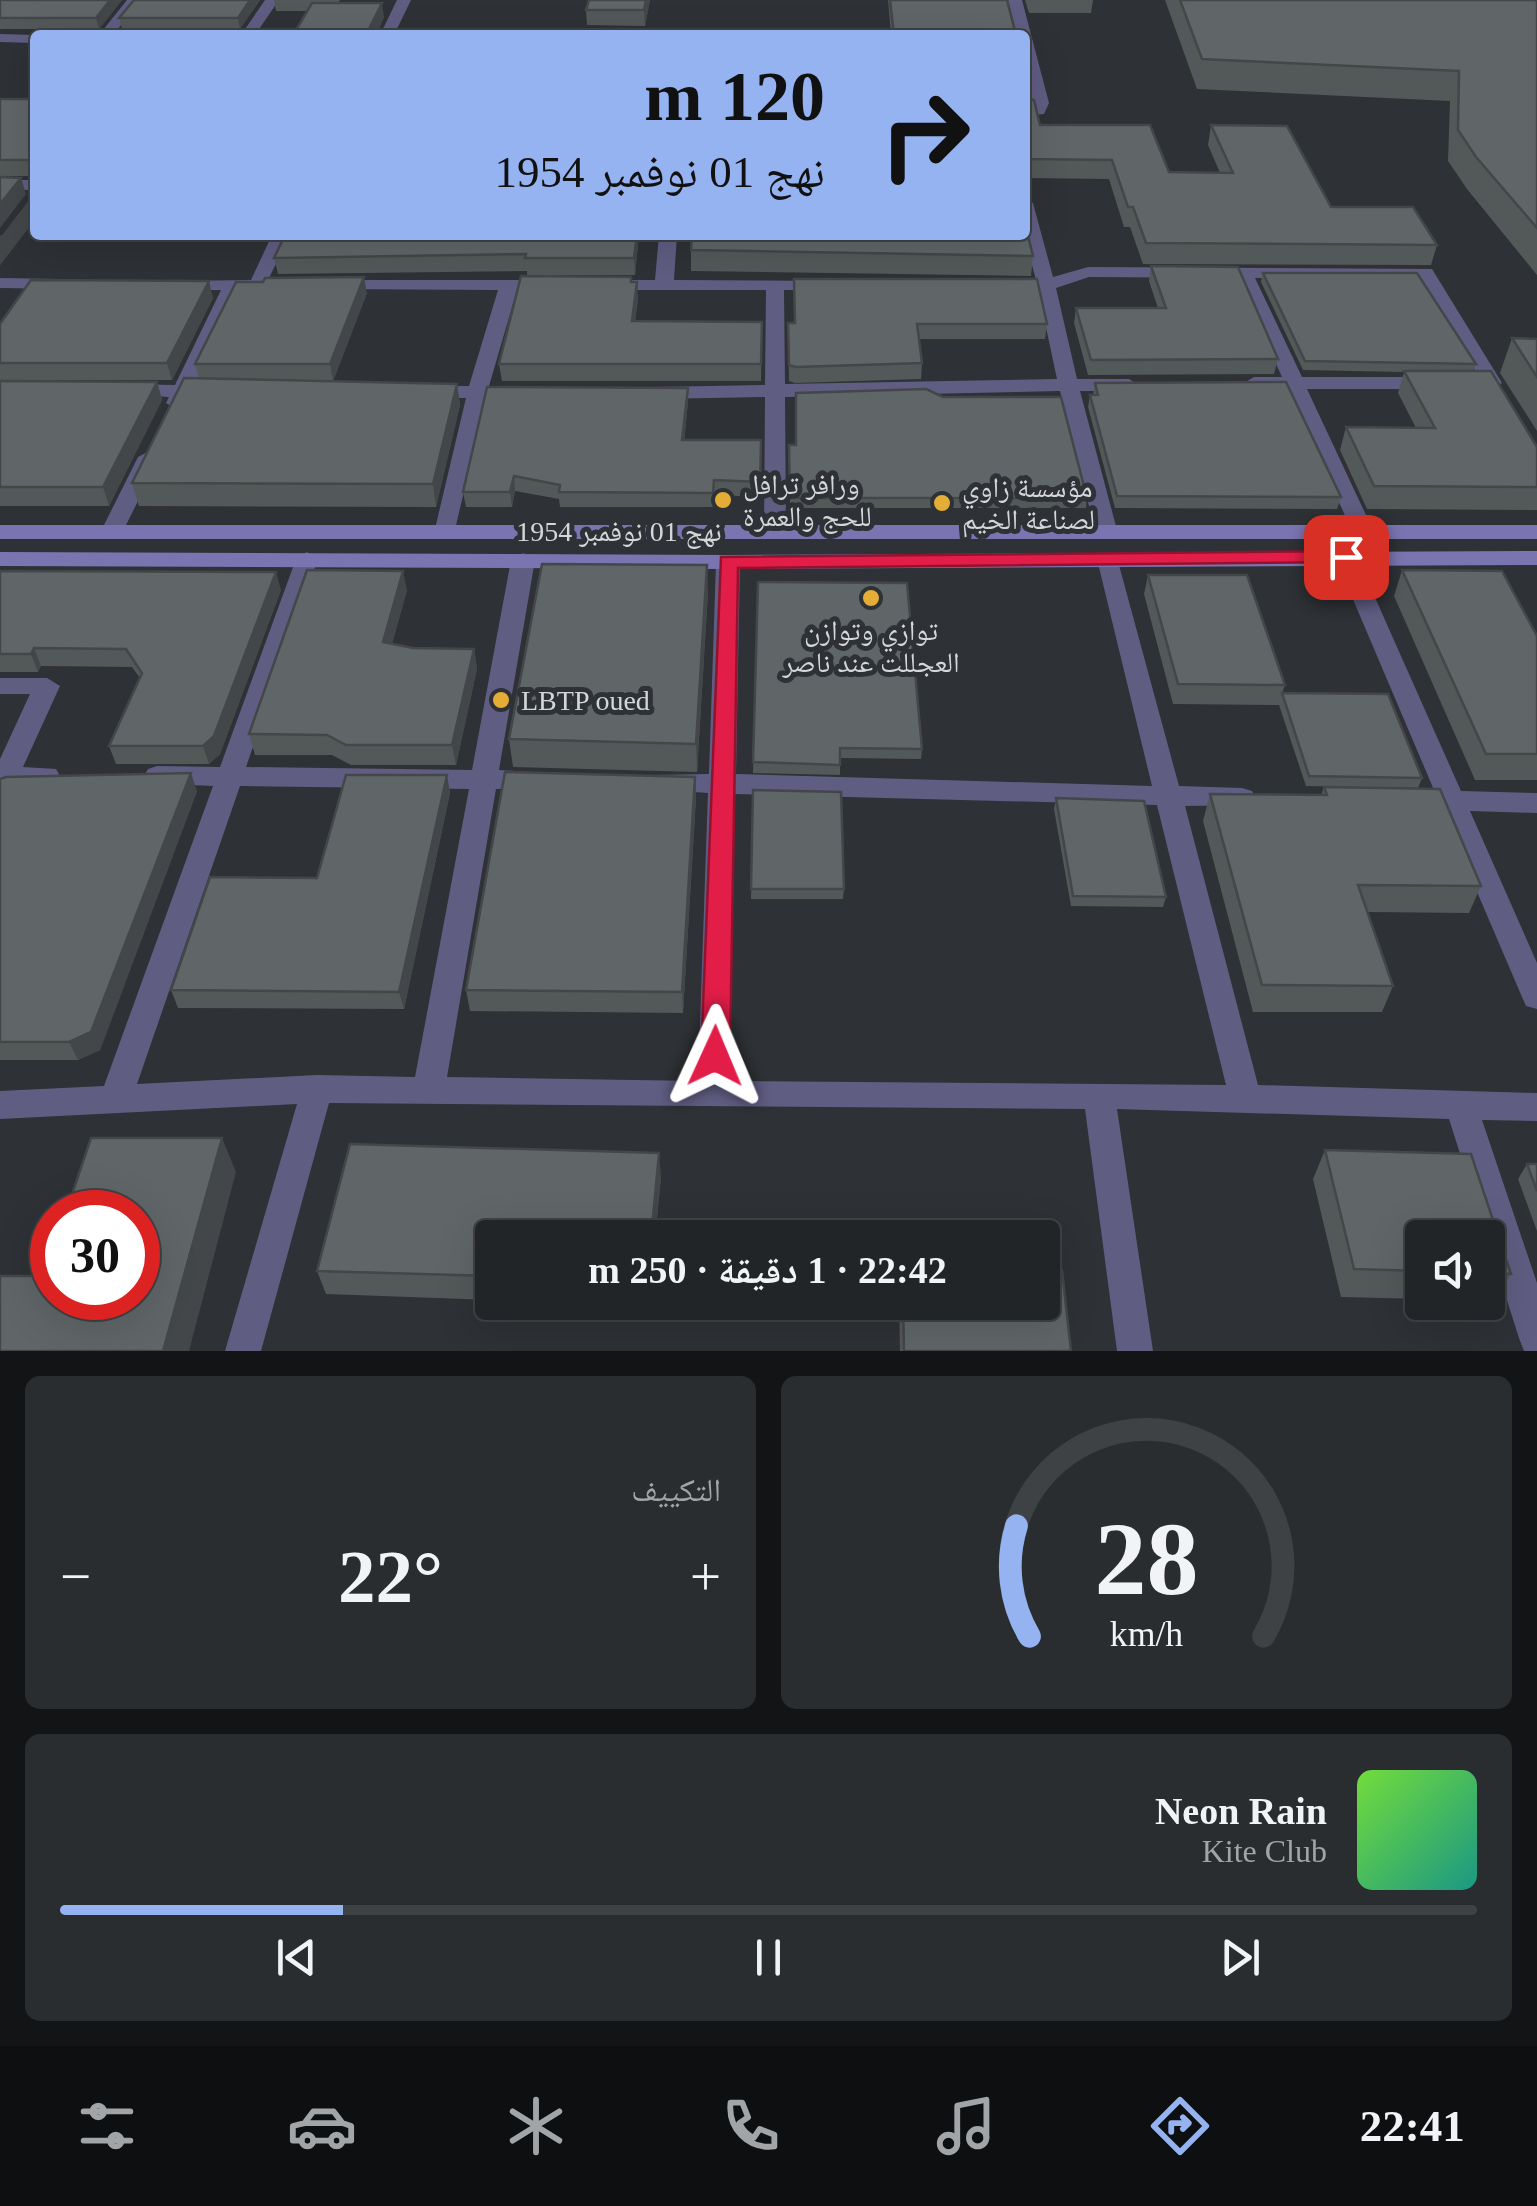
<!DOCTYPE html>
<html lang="ar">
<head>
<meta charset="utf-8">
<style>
	body { margin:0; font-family:"Times New Roman","Noto Naskh Arabic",serif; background:#2a2d30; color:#f1f3f6; direction:rtl; height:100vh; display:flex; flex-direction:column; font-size:38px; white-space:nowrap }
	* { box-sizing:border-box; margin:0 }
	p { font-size:32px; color:#a2a5a8 }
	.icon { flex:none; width:55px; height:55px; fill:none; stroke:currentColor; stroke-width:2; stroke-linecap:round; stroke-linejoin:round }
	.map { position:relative; height:1351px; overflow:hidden; direction:ltr }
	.sheet { display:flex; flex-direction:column; gap:25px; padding:25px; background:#131416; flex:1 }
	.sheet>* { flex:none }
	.top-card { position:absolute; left:30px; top:30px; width:1000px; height:210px; border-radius:10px; box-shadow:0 10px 40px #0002,0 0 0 2px #3f4245; direction:rtl; background:#95b2f1; color:#111; overflow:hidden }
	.controls { position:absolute; left:1405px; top:1220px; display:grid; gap:20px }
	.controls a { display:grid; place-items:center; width:100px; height:100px; border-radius:10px; background:#222528; box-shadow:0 10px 40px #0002,0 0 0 2px #3f4245; font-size:50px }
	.speed { position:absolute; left:30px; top:1190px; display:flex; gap:20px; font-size:50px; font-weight:700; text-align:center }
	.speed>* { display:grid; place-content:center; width:130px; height:130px; border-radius:50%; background:#222528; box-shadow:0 10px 40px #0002,0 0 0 2px #3f4245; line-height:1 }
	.speed .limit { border:15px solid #d22; background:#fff; color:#111 }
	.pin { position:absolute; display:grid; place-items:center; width:85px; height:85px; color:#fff; margin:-42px; border-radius:20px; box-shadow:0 5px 15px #0006 }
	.me { position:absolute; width:110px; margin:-55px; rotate:1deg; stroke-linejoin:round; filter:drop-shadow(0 0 8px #0008) }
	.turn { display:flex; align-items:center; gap:35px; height:210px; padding:0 40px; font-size:45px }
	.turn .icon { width:130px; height:130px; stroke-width:2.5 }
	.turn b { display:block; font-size:70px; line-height:85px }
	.big { font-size:75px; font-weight:700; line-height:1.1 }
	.sheet .widget { flex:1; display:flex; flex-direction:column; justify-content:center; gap:15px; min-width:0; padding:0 35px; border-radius:15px; background:#2a2d30 }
	.sheet .dial { align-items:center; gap:0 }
	.dial svg { height:260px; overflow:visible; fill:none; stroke:#3f4245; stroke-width:7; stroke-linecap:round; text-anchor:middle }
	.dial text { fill:#f1f3f6; stroke:none }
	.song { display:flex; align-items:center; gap:30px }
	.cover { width:120px; height:120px; border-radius:15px; background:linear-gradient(135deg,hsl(100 70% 55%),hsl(170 70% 35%)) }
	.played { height:10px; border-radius:5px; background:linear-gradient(90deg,#95b2f1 20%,#3f4245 20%) }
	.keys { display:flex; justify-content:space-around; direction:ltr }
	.heat { display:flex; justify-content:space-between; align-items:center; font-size:55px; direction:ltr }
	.sheet .tiles { flex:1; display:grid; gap:25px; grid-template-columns:1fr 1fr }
	.widget:last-child { grid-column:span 2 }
	.trip { position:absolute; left:475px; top:1220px; width:585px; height:100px; border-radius:10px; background:#222528; box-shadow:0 10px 40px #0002,0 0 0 2px #3f4245; font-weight:700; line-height:100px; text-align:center; direction:rtl }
	.menu { display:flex; height:160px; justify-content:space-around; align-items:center; background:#0e0f10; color:#a2a5a8 }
	.menu .icon { width:70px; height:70px }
	.menu .on { color:#95b2f1 }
	.menu b { font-size:45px; color:#f1f3f6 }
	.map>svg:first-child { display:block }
</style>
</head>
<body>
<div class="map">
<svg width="1537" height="1351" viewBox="0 0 1537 1351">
	<rect width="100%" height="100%" fill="#2e3135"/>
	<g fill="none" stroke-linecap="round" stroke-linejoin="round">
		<g fill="#605d83" fill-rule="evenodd">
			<polygon points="127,0 141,0 113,35 99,35"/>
			<polygon points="265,0 279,0 255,35 241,35"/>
			<polygon points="397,0 411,0 394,35 380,35"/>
			<polygon points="1008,0 1022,0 1049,103 1044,114 1025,116 1025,106 1033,103 1025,67 1025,35 1017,35"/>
			<polygon points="0,34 36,35 35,43 0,42"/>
			<rect x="0" y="180" width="35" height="10"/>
			<polygon points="1025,198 1033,203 1053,277 1088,267 1432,269 1502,383 1492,389 1485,387 1420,278 1255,278 1302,377 1434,377 1444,383 1434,389 1307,389 1373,530 1362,537 1354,535 1287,389 1254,389 1244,383 1254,377 1282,377 1237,278 1089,277 1056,288 1077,379 1129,379 1139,385 1129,391 1080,391 1117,530 1114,535 1098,535 1095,530 1060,391 785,397 786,532 775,539 764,532 765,397 655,399 645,393 655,387 765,385 766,290 605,290 596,285 605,280 655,280 659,235 677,235 674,280 831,281 831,289 825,290 784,290 785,384 1057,379 1038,290 1005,290 996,285 1005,280 1036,280 1024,235"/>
			<polygon points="272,235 290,235 268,280 274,285 265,290 240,290 195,385 217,387 217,395 189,397 183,407 176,409 166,403 169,397 118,394 118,386 125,384 175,385 221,290 180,290 171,285 174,281 251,280"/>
			<polygon points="0,278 60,279 69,284 60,289 0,288"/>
			<polygon points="335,280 550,280 559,285 550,290 517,290 489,386 520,386 530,392 520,398 486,398 453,538 437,538 434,533 466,398 425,398 415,392 425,386 469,386 498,290 329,289 326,285"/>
			<polygon points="149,451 160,457 122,533 119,538 103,538 100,533 138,457"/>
			<polygon points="1346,550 1357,557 1461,791 1537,793 1537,813 1470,811 1537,963 1537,1009 1526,1006 1522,997 1442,810 1402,806 1398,799 1402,792 1434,790 1335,557"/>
			<path d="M307 552 318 559 246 767 472 770 511 560 523 553 535 560 499 770 546 773 550 780 546 787 496 789 447 1077 698 1081 708 793 653 789 649 782 653 775 709 774 716 562 720 557H736L740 562 736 774 1152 786 1097 559 1100 554H1116L1179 786 1242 788 1252 791 1256 798 1252 805 1185 806 1258 1085 1537 1093V1121L1482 1120 1537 1283V1351H1524L1519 1338 1449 1119 1117 1109 1153 1351H1117L1085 1109 329 1103 261 1351H225L297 1104 0 1119V1091L104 1086 213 786 148 783 144 776 148 769 157 766 220 767 296 559ZM240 786 469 789 415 1077 317 1075 137 1084ZM735 794 1157 805 1226 1085 730 1081Z"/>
			<polygon points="0,678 47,678 60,686 23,767 56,769 60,776 56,783 14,786 10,794 0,797 0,759 30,694 0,694"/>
		</g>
		<g fill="#7a75b1" fill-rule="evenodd">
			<rect x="0" y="525" width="1537" height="14"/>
			<polygon points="1537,551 1537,565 728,569 0,566 0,552 728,555"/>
		</g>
	</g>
	<g fill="#535859">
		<polygon points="0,0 122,0 99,29 0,29"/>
		<polygon points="134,0 260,0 240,29 122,29 119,18"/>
		<polygon points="274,0 340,0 338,3 384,17 377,33 293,35 308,11 276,11"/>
		<polygon points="650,0 645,26 587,25 586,10"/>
		<polygon points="888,0 1009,0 1008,5 1016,35 891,35"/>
		<polygon points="1025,0 1093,0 1091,13 1029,13"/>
		<polygon points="1165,0 1537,0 1537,275 1467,189 1448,161 1450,101 1197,89"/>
		<polygon points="1025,68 1027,98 1040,125 1169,172 1220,173 1208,145 1211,125 1331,207 1437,245 1431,265 1143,264 1130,227 1124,227 1109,179 1025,178"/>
		<polygon points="0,99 35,99 35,219 0,265 0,237 3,236 33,197 33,176 0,176"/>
		<polygon points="285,235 639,235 635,275 527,275 527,271 278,274 274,258"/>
		<polygon points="691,250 1033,256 1031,276 691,271"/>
		<polygon points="1151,266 1278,359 1274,374 1088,375 1074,323 1076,308 1158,308 1149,281"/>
		<polygon points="1263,273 1476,364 1473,371 1537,447 1537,510 1367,509 1340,450 1346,427 1416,428 1398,393 1404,372 1303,370 1261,282"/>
		<polygon points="632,282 638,299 635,321 762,322 761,381 502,381 499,364"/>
		<polygon points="367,293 333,381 457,384 460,405 436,507 139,506 132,483 199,378 195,364"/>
		<polygon points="213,298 172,380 0,380 0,324"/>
		<polygon points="788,323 1047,324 1045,339 919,339 922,363 921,379 795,383 789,381"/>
		<polygon points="1512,338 1537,339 1537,431 1500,373"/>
		<polygon points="0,381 157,382 162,400 109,506 0,506"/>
		<polygon points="1095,383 1341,497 1337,509 1115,508 1088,407 1090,395 1093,395"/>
		<polygon points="688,402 684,440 761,440 760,508 760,497 714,495 714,507 560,507 559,499 515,491 512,507 466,507 463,492"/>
		<polygon points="789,445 1087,498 1086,508 790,508"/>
		<polygon points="1402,570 1537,636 1537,780 1475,780 1394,596"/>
		<polygon points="0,571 281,590 220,754 209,764 116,764 109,746 140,678 132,667 41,666 38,672 0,672"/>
		<polygon points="1148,575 1285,685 1282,693 1422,778 1418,788 1306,786 1279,705 1173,704 1144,594"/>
		<polygon points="758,582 922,749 921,759 840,758 840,775 753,773"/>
		<polygon points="407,590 392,644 413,648 474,649 477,669 456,765 351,765 332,755 255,755 249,734"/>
		<polygon points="708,592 697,772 513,767 509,739"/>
		<polygon points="447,775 450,793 404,1009 178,1008 171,990 317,878"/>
		<polygon points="695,777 696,798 683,1013 470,1011 466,990"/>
		<polygon points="0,779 197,791 100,1050 78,1060 0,1060"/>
		<polygon points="1324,787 1481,886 1469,913 1367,912 1393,986 1382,1012 1253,1012 1203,821 1210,794 1321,795"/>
		<polygon points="753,790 844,889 843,899 751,899"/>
		<polygon points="1056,798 1166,897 1163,907 1071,906 1054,809"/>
		<polygon points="1325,1150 1471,1154 1511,1274 1494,1302 1488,1302 1488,1238 1422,1238 1422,1299 1341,1297 1313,1179"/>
		<polygon points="1527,1164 1537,1164 1537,1231 1518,1179"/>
		<polygon points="661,1177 655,1238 492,1238 492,1300 326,1294 317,1271"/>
		<polygon points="588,1302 649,1302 649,1304"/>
		<polygon points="899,1302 1042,1302 1071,1351 900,1351"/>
	</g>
	<g fill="#434749">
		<polygon points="110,0 122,0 99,29 96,18"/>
		<polygon points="250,0 260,0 240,29 238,18"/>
		<polygon points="646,0 650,0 645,26 644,10"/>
		<polygon points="382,3 384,17 376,35 367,33"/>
		<polygon points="1029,83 1027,101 1025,102 1025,85"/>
		<polygon points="21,178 26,194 0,228 0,204"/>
		<polygon points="35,196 35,219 0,265 0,241"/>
		<polygon points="637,235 639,235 635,275 634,258"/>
		<polygon points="364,277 367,293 333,381 330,364"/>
		<polygon points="209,281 213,298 172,380 167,363"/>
		<polygon points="637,282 638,299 633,338 632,321"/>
		<polygon points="157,382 162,400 109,506 103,487"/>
		<polygon points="457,384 460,405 436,507 433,484"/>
		<polygon points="688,388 688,402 683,455 682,440"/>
		<polygon points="514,476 515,491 512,507 510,492"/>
		<polygon points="707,565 708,592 697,772 696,744"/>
		<polygon points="403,571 407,590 387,662 383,642"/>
		<polygon points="276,572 281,590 220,754 209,764 203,746"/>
		<polygon points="34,648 41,666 38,672 31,654"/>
		<polygon points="474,649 477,669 456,765 452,745"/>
		<polygon points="191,773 197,791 100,1050 78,1060 69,1042"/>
		<polygon points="447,775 450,793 404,1009 399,992"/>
		<polygon points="695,777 696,798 683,1013 682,992"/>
		<polygon points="222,1138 236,1172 189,1351 163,1351"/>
		<polygon points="659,1153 661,1177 655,1238 651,1238"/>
	</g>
	<g fill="#606668" stroke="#434749" stroke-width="2.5">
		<polygon points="0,0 110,0 96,18 0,18"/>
		<polygon points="134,0 250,0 238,18 119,18"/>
		<polygon points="589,0 646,0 644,10 586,10"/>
		<polygon points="890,0 1007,0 1016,35 894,35"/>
		<polygon points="1180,0 1537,0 1537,228 1476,157 1458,130 1459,71 1202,59"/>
		<polygon points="312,3 382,3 367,33 572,35 293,35"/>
		<polygon points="1025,68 1029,83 1025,85"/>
		<polygon points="1025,98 1034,100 1040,125 1150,125 1169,172 1233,173 1211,125 1287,126 1331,207 1413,207 1437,245 1146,243 1133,207 1128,207 1112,160 1025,159"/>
		<polygon points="0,99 35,99 35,196 0,241 0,237 3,236 33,197 34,164 30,160 0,160"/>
		<polygon points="0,177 21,178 0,204"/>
		<polygon points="1025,224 1033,256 691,250 692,235 1025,235"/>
		<polygon points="285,235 637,235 634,258 525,258 526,254 274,258"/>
		<polygon points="1151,266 1238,267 1278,359 1091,360 1076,308 1166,308"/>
		<polygon points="1263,273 1417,273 1476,364 1305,361"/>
		<polygon points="521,276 631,277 631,282 637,282 632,321 762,322 761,364 499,364"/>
		<polygon points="364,277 330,364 195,364 236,282 263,282 265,278"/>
		<polygon points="794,279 1037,279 1047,324 917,324 922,363 796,367 789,365 788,323 795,323"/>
		<polygon points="31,280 209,281 167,363 0,363 0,324"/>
		<polygon points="1512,338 1537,339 1537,377"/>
		<polygon points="1404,371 1491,371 1537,447 1537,487 1374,486 1346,427 1435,428"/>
		<polygon points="184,378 457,384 433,484 132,483"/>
		<polygon points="0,381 157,382 103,487 0,487"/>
		<polygon points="1286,382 1341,497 1117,496 1090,395 1098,395 1095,383"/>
		<polygon points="487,387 688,388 682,440 761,440 760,493 760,482 714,480 713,493 559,492 560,485 514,476 510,492 463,492"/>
		<polygon points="926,389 943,397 1061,397 1087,498 790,498 789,445 796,445 796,393"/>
		<polygon points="542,564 707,565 696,744 509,739"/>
		<polygon points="307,570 403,571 383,642 413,648 474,649 452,745 346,745 327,735 249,734"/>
		<polygon points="1402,570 1502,571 1537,636 1537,754 1486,754"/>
		<polygon points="0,571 276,572 214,736 203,746 109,746 142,673 126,649 34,648 31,654 0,654"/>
		<polygon points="1148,575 1247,575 1285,685 1178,684"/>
		<polygon points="758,582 907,583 922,749 840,748 840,765 753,762"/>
		<polygon points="1282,693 1388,694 1422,778 1309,776"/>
		<polygon points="505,772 695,777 682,992 466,990"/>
		<polygon points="191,773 91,1032 69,1042 0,1042 0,779 6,777"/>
		<polygon points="346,775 447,775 399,992 171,990 210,877 317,878"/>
		<polygon points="1324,787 1440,789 1481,886 1358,885 1393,986 1262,985 1210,794 1327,795"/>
		<polygon points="753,790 841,792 844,889 751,889"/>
		<polygon points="1056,798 1144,801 1166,897 1073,896"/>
		<polygon points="91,1138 222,1138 163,1351 0,1351 0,1276 44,1276 52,1250 52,1298 138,1298 138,1212 66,1212"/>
		<polygon points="350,1144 659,1153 651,1238 492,1238 492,1276 317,1271"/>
		<polygon points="1325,1150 1471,1154 1511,1274 1488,1273 1488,1238 1422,1238 1422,1271 1354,1269"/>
		<polygon points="1527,1164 1537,1164 1537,1191"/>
		<polygon points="1042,1270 1062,1270 1071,1351 904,1351 903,1302 1042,1302"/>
	</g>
	<polygon fill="#e11d48" stroke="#92132f" stroke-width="2.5" points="1346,551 1354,553 1357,557 1354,562 738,568 730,1056 725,1065 715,1068 705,1065 701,1056 721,557"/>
	<g fill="#e4ad35" stroke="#2e3135" stroke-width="4">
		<circle cx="723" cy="500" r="10"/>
		<circle cx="942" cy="503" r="10"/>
		<circle cx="871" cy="598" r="10"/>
		<circle cx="501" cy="700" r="10"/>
	</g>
	<g text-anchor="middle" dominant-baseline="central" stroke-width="10" stroke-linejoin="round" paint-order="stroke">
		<g font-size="28" fill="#d4d7d9" stroke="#2e3135" text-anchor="start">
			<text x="743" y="484">ورافر ترافل<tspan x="743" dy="32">للحج والعمرة</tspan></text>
			<text x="962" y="487">مؤسسة زاوي<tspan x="962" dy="32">لصناعة الخيم</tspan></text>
			<text x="871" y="630" text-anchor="middle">توازي وتوازن<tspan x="871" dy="32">العجللت عند ناصر</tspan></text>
			<text x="521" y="700">LBTP oued</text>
		</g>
		<g font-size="28" fill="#d4d7d9" stroke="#2e3135">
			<text x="619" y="531">نهج 01 نوفمبر 1954</text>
		</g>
	</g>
</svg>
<div class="controls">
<a><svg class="icon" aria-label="sound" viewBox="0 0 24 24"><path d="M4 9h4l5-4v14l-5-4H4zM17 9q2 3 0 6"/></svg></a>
</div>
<div class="speed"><div class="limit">30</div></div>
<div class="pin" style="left:1346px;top:557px;background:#d93025"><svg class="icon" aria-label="arrive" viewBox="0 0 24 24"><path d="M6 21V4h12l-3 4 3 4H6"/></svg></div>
<svg class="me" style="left:715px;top:1056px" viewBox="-20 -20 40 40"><path d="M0-17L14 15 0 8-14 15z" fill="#e11d48" stroke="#fff" stroke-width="4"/></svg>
<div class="trip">22:42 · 1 دقيقة · 250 m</div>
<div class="top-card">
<div class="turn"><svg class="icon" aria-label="right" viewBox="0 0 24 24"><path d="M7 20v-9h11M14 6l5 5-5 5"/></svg><div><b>120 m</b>نهج 01 نوفمبر 1954</div></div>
</div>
</div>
<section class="sheet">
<div class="tiles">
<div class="widget dial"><svg viewBox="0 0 100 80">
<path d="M14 69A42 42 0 1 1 86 69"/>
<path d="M14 69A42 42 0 0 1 10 35" stroke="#95b2f1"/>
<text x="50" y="56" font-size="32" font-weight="700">28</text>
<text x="50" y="72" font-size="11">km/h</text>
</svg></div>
<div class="widget"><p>التكييف</p>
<div class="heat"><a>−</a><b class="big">22°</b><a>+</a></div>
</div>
<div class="widget">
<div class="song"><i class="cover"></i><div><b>Neon Rain</b><p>Kite Club</p></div></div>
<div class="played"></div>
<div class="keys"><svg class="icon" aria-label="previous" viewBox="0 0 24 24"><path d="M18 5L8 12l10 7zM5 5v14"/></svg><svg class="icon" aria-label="pause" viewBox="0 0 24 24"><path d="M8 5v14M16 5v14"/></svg><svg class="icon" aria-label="next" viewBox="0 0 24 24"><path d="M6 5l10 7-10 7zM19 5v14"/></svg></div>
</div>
</div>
</section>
<nav class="menu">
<b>22:41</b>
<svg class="icon on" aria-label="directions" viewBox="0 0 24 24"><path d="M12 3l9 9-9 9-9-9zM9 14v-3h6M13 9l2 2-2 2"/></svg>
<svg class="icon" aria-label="music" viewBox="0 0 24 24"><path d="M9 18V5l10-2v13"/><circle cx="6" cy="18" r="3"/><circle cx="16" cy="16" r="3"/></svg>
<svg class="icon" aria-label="phone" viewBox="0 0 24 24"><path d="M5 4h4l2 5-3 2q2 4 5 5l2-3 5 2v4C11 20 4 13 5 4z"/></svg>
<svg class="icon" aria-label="climate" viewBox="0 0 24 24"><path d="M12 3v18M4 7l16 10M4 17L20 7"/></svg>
<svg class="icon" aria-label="car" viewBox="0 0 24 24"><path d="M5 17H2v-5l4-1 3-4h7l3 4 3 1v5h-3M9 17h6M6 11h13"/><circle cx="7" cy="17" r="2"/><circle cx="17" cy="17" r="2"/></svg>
<svg class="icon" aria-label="filters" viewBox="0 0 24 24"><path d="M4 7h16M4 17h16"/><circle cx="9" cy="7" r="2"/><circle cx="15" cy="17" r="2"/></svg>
</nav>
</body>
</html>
